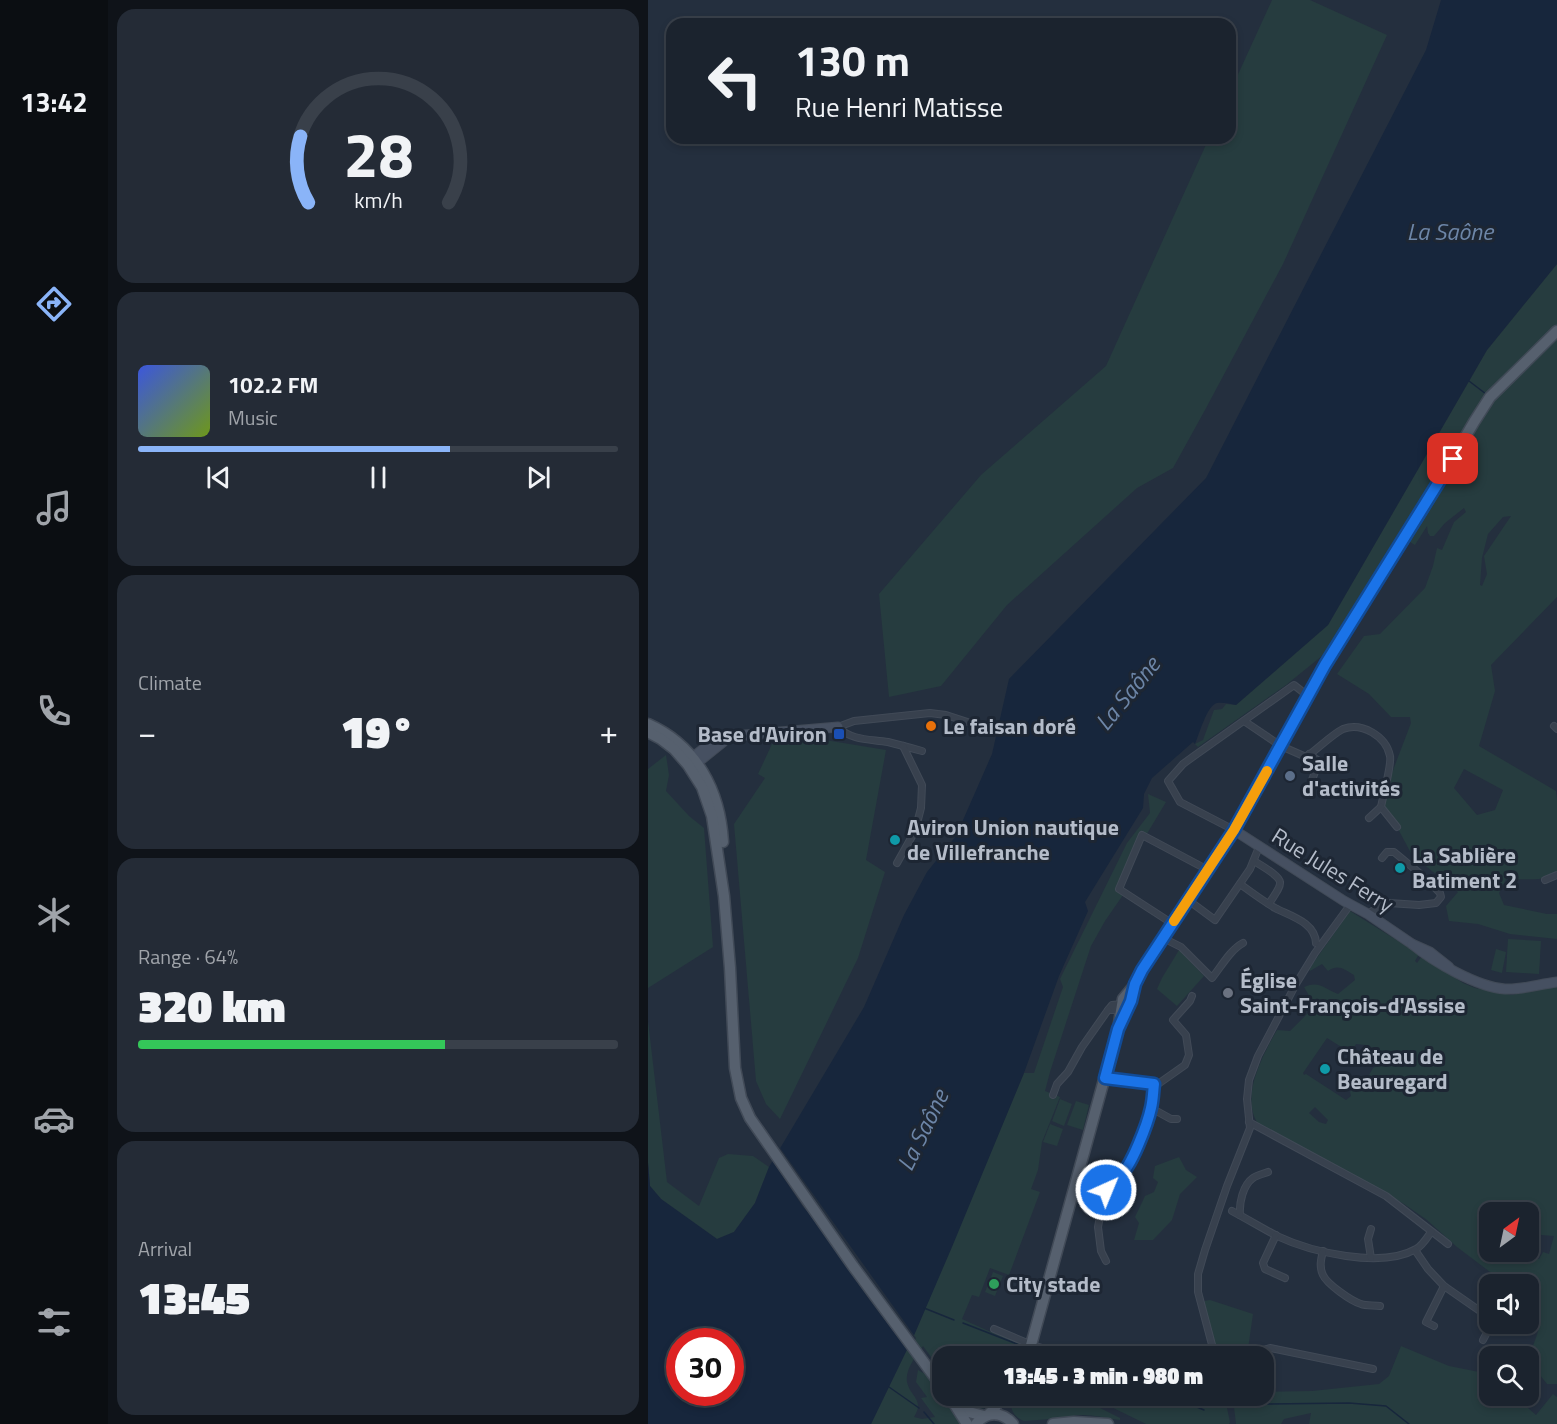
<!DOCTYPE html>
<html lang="en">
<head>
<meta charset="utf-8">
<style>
	body { margin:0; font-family:"Titillium Web",sans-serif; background:#242b36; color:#f1f3f6; height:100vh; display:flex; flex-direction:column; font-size:22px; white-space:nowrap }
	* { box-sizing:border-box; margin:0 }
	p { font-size:20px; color:#a0a4aa }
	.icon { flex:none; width:33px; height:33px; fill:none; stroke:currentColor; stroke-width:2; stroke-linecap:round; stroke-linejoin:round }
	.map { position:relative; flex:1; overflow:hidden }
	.sheet { display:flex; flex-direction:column; gap:9px; padding:9px; background:#0f1319; width:540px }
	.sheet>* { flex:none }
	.top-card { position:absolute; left:18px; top:18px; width:570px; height:126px; border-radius:18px; box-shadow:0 3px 9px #0003,0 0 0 2px #39404a; background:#1b232e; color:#f1f3f6; overflow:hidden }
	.needle { width:39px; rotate:33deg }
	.tools { position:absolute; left:831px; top:1202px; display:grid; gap:12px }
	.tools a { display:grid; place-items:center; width:60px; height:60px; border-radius:12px; background:#1b232e; box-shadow:0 3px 9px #0003,0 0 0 2px #39404a; font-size:30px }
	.speed { position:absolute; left:18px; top:1328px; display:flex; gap:12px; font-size:30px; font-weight:700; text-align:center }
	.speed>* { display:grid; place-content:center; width:78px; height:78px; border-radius:50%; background:#1b232e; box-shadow:0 3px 9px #0003,0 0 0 2px #39404a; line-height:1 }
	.speed .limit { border:9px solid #d22; background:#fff; color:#111 }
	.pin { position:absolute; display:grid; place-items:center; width:51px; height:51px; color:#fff; margin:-26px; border-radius:12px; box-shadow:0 3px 9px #0006 }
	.me { position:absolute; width:66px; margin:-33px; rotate:44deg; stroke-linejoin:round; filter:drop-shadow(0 0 4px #0008) }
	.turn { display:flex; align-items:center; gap:21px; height:126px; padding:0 30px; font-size:27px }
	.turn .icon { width:78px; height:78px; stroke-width:2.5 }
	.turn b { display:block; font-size:42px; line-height:51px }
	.big { font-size:45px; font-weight:800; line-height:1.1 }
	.sheet .card { flex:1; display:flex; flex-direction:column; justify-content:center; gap:9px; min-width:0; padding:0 21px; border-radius:18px; background:#242b36 }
	.sheet .dial { align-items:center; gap:0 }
	.dial svg { height:156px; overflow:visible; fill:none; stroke:#39404a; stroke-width:7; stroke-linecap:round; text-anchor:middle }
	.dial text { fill:#f1f3f6; stroke:none }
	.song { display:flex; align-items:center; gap:18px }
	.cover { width:72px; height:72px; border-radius:9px; background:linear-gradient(135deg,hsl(230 70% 55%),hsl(80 70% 35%)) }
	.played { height:6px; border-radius:3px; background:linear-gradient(90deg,#8ab4f8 65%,#39404a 65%) }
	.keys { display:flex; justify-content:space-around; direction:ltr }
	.heat { display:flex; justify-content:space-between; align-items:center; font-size:33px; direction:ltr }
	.charge { height:9px; border-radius:4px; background:linear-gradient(90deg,#34c759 64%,#39404a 0) }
	.trip { position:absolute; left:284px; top:1346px; width:342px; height:60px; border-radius:18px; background:#1b232e; box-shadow:0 3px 9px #0003,0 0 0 2px #39404a; font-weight:800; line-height:60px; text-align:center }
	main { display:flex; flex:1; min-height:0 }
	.dock { display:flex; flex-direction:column; width:108px; justify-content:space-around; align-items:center; background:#0b0e12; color:#a0a4aa }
	.dock .icon { width:42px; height:42px }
	.dock .current { color:#8ab4f8 }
	.dock b { font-size:27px; color:#f1f3f6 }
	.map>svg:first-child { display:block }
</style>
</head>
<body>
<main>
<nav class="dock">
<b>13:42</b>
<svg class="icon current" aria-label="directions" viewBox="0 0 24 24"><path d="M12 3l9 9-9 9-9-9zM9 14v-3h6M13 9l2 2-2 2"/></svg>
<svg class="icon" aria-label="music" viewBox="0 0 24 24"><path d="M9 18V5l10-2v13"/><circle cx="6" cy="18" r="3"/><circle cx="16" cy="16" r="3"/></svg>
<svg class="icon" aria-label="phone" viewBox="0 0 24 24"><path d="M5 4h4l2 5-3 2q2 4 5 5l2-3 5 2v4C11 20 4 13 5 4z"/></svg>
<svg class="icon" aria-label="climate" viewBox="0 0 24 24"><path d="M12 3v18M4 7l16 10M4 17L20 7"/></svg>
<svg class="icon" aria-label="car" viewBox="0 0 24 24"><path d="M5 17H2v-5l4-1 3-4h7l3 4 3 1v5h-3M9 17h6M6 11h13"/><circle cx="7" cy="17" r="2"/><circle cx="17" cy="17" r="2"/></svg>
<svg class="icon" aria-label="filters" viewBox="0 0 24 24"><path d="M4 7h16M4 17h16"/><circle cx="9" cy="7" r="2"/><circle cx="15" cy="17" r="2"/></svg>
</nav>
<section class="sheet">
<div class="card dial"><svg viewBox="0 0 100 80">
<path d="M14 69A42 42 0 1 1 86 69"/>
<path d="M14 69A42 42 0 0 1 10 35" stroke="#8ab4f8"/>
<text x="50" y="56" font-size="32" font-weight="700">28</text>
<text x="50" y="72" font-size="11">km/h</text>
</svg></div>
<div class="card">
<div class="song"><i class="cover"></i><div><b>102.2 FM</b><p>Music</p></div></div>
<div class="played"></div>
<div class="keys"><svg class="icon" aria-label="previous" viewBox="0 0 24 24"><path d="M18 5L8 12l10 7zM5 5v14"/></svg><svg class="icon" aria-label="pause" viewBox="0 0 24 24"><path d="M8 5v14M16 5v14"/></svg><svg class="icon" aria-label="next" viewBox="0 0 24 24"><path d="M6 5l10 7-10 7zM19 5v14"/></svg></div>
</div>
<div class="card"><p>Climate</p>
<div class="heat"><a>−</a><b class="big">19°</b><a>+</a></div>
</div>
<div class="card"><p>Range · 64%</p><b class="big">320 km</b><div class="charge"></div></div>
<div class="card"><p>Arrival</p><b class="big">13:45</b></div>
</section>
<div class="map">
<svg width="909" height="1424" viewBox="0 0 909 1424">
	<rect width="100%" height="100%" fill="#242f3e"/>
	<g fill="#263c3f" fill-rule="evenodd">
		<polygon points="624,0 662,0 739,35 635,264 557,410 525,468 489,488 359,605 293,686 241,697 231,594 333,475 458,366 561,138 582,138 582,92"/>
		<path d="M909 264V597L843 665 847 691 831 746 908 791 909 800V875C894 881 874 879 858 879L851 893 856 905 899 914H909V939L862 934 830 924 801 921 798 906 810 892 764 855 749 827 734 804 739 786 763 723 762 717H743L721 694 689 674 716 636 732 634 777 588 785 566 789 548 794 550 806 522 818 512 816 508 797 523 786 536H782L780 533 779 526 767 545 760 541 751 539 680 651 638 685 550 747 547 744 555 740 566 710 574 709 578 704 588 705 680 625 839 350ZM863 516 836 556 839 574 834 586 832 585 834 558 840 534 855 517ZM816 769 855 790 847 810 829 815 806 788Z"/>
		<polygon points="165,738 238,750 218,860 237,872 210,958 132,1119 118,1104 108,1081 86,824 117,778 110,774 124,744"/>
		<polygon points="18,755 21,775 18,791 41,816 56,828 65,947 0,988 0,769"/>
		<path d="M500 794 518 802 497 837 494 836 471 889 475 895 457 921 443 946 402 1072 397 1091 412 1097 394 1142 390 1170 383 1189 392 1192 361 1275 342 1268 331 1297 324 1295 314 1319 345 1333 378 1346 374 1356H294V1372L275 1346C268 1356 257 1369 259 1382 262 1397 277 1399 266 1417L274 1419 287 1417 273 1398 279 1397 268 1382 270 1370 277 1374 313 1424H223L267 1333 376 1073H386L415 987 412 979 479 843 502 813Z"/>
		<path d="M702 911 771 954 767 961 769 963 774 956 815 983 827 988 863 995 909 986V1384H899L881 1361C883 1345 894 1330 892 1314L881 1303 880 1284H858L809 1247 779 1220 756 1204 696 1170 611 1125C591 1098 615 1055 629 1030L642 1031 667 1006 656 987C671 980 677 989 690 994L707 980 706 975C695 969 691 964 680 971L674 964 662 971 661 969ZM679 1038 703 1053 708 1044 718 1045 746 1057 743 1062 740 1061 725 1068 721 1075 731 1083 723 1087 722 1090 719 1092 718 1089 708 1083 702 1092 703 1096 698 1100 658 1074 656 1075 655 1073ZM667 1107 680 1120 678 1124 671 1122 661 1113ZM842 1212H880L881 1234 906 1236 901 1254 895 1252 891 1259 874 1255 875 1251H842Z"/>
		<polygon points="860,939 893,941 891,974 858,972"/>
		<polygon points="848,949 858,952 854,973 843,970"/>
		<polygon points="531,950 556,976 529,1006 509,989 514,978"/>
		<polygon points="0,1021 19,1182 51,1206 71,1158 80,1154 105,1156 121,1167 107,1203 86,1232 69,1239 13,1199 2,1186 0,1163"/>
		<polygon points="412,1099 424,1104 416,1126 404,1121"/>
		<polygon points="428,1101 441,1105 435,1130 419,1125"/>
		<polygon points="402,1124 415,1129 409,1146 395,1142"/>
		<polygon points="531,1157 538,1170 549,1177 532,1194 524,1220 505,1240 486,1240 491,1223 487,1217 497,1196 506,1192 510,1182 505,1178 507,1166"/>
		<polygon points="345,1272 355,1276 347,1296 337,1292"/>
		<polygon points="562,1300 605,1314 599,1356 569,1356 556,1301"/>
		<polygon points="753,1346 801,1366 841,1374 842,1395 876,1395 872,1401 888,1415 905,1394 909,1397 909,1424 661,1424 663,1413 636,1419 633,1424 588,1424 586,1407 603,1406 600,1395 615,1395 615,1392 664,1391 731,1384 741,1376"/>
		<path d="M311 1395H348C337 1416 325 1411 311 1395Z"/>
		<path d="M364 1395H426L472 1418V1420C455 1418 433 1411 417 1418L376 1421C364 1416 361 1407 364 1395Z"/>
		<polygon points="439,1395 530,1395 554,1400 557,1399 575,1405 579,1408 582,1422 581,1424 498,1424"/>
	</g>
	<path fill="#17263c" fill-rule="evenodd" d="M793 0H909V264L839 350 680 625 588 705C582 704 575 702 569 703 559 705 551 735 547 744L545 742 504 778 496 794 495 808 437 902 440 911 411 976 376 1073 304 1247 267 1333 223 1424H0V1163L2 1186 13 1199 69 1239 86 1232 107 1203 121 1167 216 1007 256 915 279 872 308 836 344 754 361 679 558 478 778 50ZM32 1341H82V1392H32Z"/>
	<polygon fill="#242f3e" points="130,1145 268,1338 261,1352 223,1302 160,1212 155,1207 123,1159"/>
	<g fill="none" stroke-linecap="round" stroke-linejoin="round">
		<g stroke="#17263c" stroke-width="1.5">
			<polyline points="821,381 838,394"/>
			<polyline points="276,1308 306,1320"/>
			<polyline points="315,1323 369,1344"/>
			<polyline points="241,1387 271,1408"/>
			<polyline points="520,1395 556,1410"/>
			<polyline points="602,1406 614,1404 701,1403 738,1406 761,1424"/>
			<polyline points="276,1412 286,1424"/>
		</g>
		<g stroke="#414a57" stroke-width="8">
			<g id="street">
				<path d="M596 721 633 746 658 757C670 749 683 735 695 729 714 722 738 736 742 756 744 764 735 796 733 807L749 827"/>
				<polyline points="906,726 909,729"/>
				<path d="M274 751C263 748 252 745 240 742 222 739 204 741 190 727L206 721 282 713 298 715 338 728"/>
				<polyline points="661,754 671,761 664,780"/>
				<polyline points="721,818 733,807"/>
				<polyline points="586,830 532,802 520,781 535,764 546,756 646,685 660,696"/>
				<path d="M606 861C612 865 631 875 632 882 633 888 624 898 621 904"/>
				<polyline points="249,863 267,831 273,808 274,785 255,746"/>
				<polyline points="897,880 909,875"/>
				<path d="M592 884C603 892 615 901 627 908 642 916 667 922 668 943"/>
				<polyline points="540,900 567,920 602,869 611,847"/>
				<polyline points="720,914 733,905 741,903 771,905 788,903 793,897 792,893 775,876 746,852 739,852 734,858"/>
				<polyline points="525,924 471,889 494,835 560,870"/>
				<path d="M515 938 533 947 564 978C573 967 582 950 595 943"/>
				<polyline points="473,1010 460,1010 464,1005 474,1004"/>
				<polyline points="457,1078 510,1084 537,1065 541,1055 538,1035 525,1020 542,1001 544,996"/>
				<polyline points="405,1095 409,1084 420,1072 434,1047 460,1010"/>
				<polyline points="503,1108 523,1119 529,1119"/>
				<polyline points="601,1122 738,1196 800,1244"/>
				<path d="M584 1211C599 1219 614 1228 629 1236 663 1252 733 1269 768 1249 774 1246 779 1238 783 1232"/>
				<path d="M592 1215C591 1203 595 1185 605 1178 609 1175 615 1174 620 1172"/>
				<polyline points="723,1229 720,1239 723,1258"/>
				<polyline points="628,1235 615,1263 617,1269 637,1278"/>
				<polyline points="767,1250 780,1269 796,1286 842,1318"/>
				<path d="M675 1251C673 1259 671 1267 675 1275 679 1284 703 1301 713 1304 718 1306 726 1305 732 1306"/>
				<polyline points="458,1261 453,1251 450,1227 457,1190 463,1180 471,1177 475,1173 492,1140 503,1108 506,1084"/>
				<polyline points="786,1326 778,1322 796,1286"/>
				<polyline points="346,1329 384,1345 422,1356"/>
				<polyline points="835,1340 844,1323"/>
				<polyline points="567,1356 550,1292 550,1274 557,1250 579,1186 602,1128 599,1099 601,1080 610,1056 648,984 667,953 702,905"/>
				<polyline points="611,1356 615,1350 622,1348 725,1369"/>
				<path d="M554 1395C562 1398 572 1404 578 1395"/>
			</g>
		</g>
		<g stroke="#414a57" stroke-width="11">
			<g id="secondary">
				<polyline points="45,757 59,746 74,737 190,727"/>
				<polyline points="49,763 75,742"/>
				<polyline points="586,830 696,901 720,914 764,944"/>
				<path d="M801 967 782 952 764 944C786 962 829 987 857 989 874 990 892 984 909 982"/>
			</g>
		</g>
		<g stroke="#414a57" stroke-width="13">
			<g id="primary">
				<path d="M0 724C49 746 72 791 75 842"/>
				<polyline points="0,732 13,739 26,749 40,765 54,787 64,816 76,896 82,968 87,1068 93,1098 102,1118 205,1266 294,1387"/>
				<polyline points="470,1029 483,1001 487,984 494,970 586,830 677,665 781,499 826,422 842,397 909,331"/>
				<polyline points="380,1356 470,1029 475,999 485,987"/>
				<polyline points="300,1395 321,1412 336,1416"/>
				<polyline points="307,1405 319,1424"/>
				<polyline points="341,1414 347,1408 354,1395"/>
				<path d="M328 1424C338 1411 354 1411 365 1424"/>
				<polyline points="405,1424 426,1422 460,1424"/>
			</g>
		</g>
		<use href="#street" stroke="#38414e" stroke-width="6"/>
		<use href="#secondary" stroke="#465061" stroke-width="9"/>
		<use href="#primary" stroke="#56606e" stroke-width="10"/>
	</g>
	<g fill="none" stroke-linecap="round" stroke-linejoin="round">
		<g stroke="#114b97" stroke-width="15">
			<path id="route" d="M458 1190 462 1180C463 1180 471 1177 471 1176 483 1169 500 1122 503 1108 505 1100 505 1092 506 1084L457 1078 470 1029 483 1001 487 984 494 970 586 830 677 665 805 459"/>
		</g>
		<use href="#route" stroke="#1a73e8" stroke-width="10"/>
		<polyline stroke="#f59e0b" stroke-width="10" points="526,921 586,830 619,771"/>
	</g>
	<circle fill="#e8710a" stroke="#1d2633" stroke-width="2" cx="283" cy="726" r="6"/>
	<rect fill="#1a4fb4" stroke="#1d2633" stroke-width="2" x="185" y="728" width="12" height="12" rx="3"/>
	<circle fill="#5c6f8a" stroke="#1d2633" stroke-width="2" cx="642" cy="776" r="6"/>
	<g fill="#0f9aa8" stroke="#1d2633" stroke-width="2">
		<circle cx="247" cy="840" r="6"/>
		<circle cx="752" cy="868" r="6"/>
		<circle cx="677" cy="1069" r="6"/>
	</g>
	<circle fill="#6b7280" stroke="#1d2633" stroke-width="2" cx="580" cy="993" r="6"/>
	<circle fill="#2e9e5b" stroke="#1d2633" stroke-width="2" cx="346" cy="1284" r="6"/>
	<g text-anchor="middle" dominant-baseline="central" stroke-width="6" stroke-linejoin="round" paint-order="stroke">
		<g font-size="22" font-weight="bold" fill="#b4bcc9" stroke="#1d2633" text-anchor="start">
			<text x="295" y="726">Le faisan doré</text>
			<text x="179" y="734" text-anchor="end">Base d'Aviron</text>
			<text x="654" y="763">Salle<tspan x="654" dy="25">d'activités</tspan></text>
			<text x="259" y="827">Aviron Union nautique<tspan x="259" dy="25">de Villefranche</tspan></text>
			<text x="764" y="855">La Sablière<tspan x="764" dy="25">Batiment 2</tspan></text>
			<text x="592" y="980">Église<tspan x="592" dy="25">Saint-François-d'Assise</tspan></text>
			<text x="689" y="1056">Château de<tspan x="689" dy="25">Beauregard</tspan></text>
			<text x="358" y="1284">City stade</text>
		</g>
		<g font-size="22" fill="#b4bcc9" stroke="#1d2633">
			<text transform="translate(685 870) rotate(32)">Rue Jules Ferry</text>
		</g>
		<g font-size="24" font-style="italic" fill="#6d86a8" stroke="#1d2633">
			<text x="802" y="231">La Saône</text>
			<text transform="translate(479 693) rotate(-51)">La Saône</text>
			<text transform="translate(274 1130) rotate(-64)">La Saône</text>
		</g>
	</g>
</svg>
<div class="tools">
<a><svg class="needle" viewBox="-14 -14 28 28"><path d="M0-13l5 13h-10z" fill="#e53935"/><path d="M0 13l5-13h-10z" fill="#a0a4aa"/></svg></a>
<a><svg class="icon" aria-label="sound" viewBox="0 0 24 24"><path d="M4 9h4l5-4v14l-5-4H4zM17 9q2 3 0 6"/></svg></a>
<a><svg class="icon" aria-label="search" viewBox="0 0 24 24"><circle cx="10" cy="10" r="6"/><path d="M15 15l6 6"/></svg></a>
</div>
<div class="speed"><div class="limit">30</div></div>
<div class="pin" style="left:805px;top:459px;background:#d93025"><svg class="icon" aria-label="arrive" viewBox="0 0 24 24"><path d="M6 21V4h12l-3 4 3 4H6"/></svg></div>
<svg class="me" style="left:458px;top:1190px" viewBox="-20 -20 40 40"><circle r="17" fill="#1a73e8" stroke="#fff" stroke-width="3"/><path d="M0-11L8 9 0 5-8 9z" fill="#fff"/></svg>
<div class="trip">13:45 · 3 min · 980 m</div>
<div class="top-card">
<div class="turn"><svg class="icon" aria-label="left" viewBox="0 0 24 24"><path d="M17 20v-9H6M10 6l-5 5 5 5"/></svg><div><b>130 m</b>Rue Henri Matisse</div></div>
</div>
</div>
</main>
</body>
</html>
